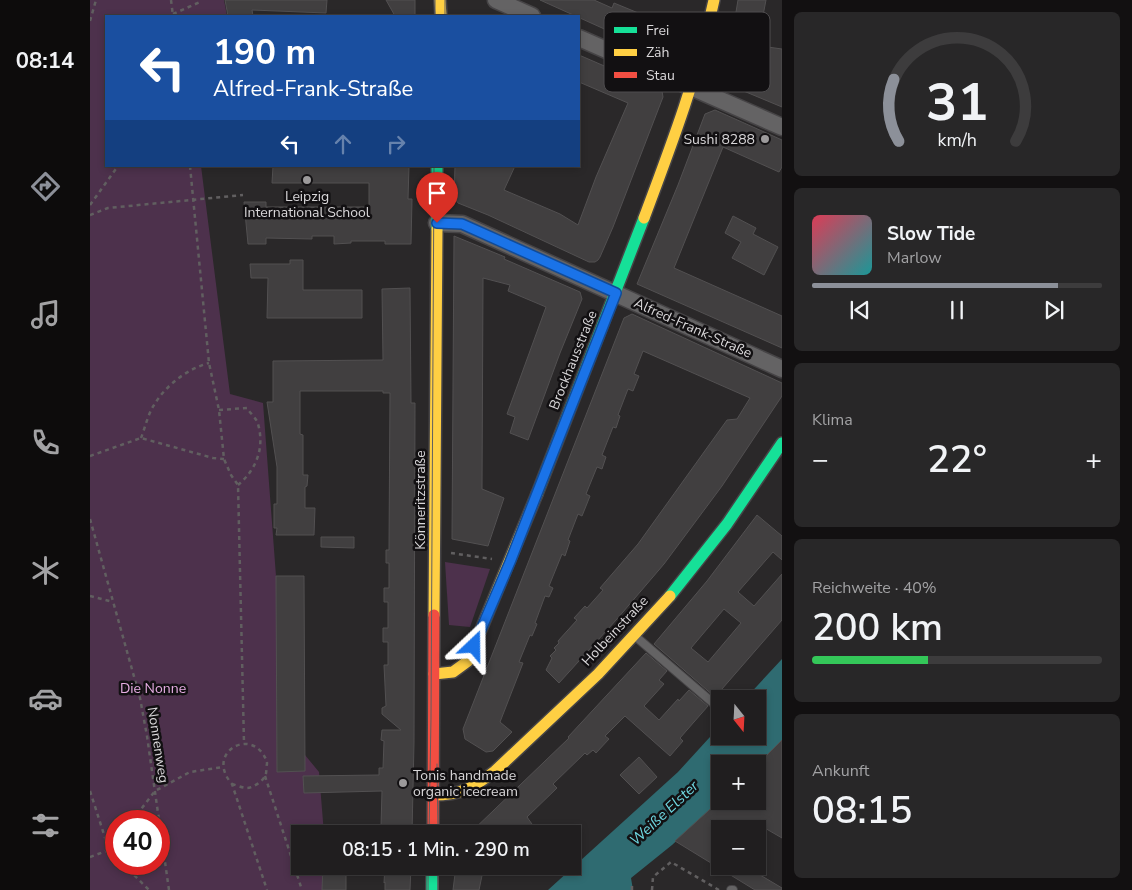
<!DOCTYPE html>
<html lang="de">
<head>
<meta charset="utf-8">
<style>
	body { margin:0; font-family:"Nunito Sans",sans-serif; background:#282728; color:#f1f3f6; height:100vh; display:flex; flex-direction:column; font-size:19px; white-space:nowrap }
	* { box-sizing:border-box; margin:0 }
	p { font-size:16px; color:#a2a2a4 }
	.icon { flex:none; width:28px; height:28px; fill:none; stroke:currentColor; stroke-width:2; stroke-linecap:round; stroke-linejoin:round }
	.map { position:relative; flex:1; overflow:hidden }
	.drawer { display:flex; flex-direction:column; gap:12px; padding:12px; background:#121011; width:350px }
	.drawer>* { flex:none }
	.hud { position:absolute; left:15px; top:15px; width:475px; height:152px; border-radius:0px; box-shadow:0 2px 8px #0003,0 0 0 1px #3d3c3d; background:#1a4fa0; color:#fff; overflow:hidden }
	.needle { width:32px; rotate:162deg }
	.buttons { position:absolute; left:621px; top:690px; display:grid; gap:10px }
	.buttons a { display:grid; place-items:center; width:55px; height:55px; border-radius:0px; background:#201e1f; box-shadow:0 2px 8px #0003,0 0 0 1px #3d3c3d; font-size:25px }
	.speed { position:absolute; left:15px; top:810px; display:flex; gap:10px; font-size:25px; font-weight:700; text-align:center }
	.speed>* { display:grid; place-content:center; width:65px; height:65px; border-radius:50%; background:#201e1f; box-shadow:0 2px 8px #0003,0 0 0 1px #3d3c3d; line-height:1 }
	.speed .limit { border:8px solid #d22; background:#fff; color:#111 }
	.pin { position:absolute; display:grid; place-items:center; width:42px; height:42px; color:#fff; margin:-51px -21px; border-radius:50% 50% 50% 0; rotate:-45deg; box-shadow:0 0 5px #0007 }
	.pin .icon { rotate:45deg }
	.me { position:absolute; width:55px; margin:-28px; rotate:23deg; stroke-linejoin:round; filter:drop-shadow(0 0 4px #0008) }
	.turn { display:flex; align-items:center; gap:18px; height:105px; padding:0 25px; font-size:22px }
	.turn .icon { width:65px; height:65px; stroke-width:2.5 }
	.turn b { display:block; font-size:35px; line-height:42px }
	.lanes { display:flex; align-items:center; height:48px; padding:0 25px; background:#0003; justify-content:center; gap:25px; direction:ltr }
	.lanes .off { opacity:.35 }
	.big { font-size:38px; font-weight:600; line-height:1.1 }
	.drawer .card { flex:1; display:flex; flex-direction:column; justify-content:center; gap:8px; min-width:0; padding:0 18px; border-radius:8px; background:#282728 }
	.drawer .dial { align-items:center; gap:0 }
	.dial svg { height:130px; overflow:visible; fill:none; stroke:#3d3c3d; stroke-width:7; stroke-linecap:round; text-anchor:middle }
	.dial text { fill:#f1f3f6; stroke:none }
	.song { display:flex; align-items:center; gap:15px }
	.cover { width:60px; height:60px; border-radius:8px; background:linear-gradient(135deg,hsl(350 70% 55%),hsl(180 70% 35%)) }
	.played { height:5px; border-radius:2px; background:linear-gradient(90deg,#8c9099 85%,#3d3c3d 85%) }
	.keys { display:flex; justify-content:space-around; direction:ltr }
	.heat { display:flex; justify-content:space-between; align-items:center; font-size:28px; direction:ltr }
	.charge { height:8px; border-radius:4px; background:linear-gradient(90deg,#34c759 40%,#3d3c3d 0) }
	.trip { position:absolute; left:201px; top:825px; width:290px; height:50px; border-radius:0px; background:#201e1f; box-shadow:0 2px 8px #0003,0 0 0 1px #3d3c3d; font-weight:600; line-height:50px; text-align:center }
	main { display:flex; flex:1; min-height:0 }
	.tabs { display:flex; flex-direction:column; width:90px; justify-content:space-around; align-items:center; background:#0d0c0c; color:#a2a2a4 }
	.tabs .icon { width:35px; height:35px }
	.tabs .on { color:#8c9099 }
	.tabs b { font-size:22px; color:#f1f3f6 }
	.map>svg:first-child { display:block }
</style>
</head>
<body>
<main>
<nav class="tabs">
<b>08:14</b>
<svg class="icon on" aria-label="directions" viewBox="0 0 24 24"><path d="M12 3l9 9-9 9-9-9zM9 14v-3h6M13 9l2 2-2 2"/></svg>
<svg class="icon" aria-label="music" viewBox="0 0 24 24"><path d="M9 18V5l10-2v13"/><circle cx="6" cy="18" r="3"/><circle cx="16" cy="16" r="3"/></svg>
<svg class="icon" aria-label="phone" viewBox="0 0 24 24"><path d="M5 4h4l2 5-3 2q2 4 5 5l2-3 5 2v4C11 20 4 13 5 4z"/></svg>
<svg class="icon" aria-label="climate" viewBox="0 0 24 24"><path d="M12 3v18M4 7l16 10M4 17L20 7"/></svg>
<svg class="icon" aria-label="car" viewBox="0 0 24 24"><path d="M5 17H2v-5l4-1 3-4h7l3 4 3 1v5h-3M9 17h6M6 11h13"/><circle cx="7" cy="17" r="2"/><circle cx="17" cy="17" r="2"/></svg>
<svg class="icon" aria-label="filters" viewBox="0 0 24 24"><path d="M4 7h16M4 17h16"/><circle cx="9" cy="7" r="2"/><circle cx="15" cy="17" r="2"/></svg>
</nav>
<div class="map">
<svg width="692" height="890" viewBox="0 0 692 890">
	<rect width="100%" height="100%" fill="#2a2829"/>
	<g fill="#4d314c" fill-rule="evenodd">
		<path d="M0 0H134L137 16H16V166H111L140 394 173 403 186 576 187 755H215L229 772 234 834H210V866H233L232 890H0ZM26 821H69V864H26Z"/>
		<polygon points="355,562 400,569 380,627 359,625"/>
	</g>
	<polygon fill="#2f6b71" points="692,659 692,740 668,764 630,764 630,801 582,845 541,878 543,890 458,890 588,772 630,726 630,736 668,736 668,699 655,699"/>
	<g fill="#413f40" stroke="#525051" fill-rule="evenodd">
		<polygon points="135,0 237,0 236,13 162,10 163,16 138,16"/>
		<polygon points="296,0 325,0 325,16 305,16"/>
		<polygon points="450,0 504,0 522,8 524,3 575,24 576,18 593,21 588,56 581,59"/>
		<polygon points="648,0 676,0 671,26 654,23 654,19 645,18"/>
		<polygon points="642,42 692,49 692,107 632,82 629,76 633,46 641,47"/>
		<polygon points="489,55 572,91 573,97 523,227 510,257 508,260 505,262 499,262 398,215 368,203 364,197 365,166 425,166 414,190 470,214 488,225 506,177 538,103 489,82"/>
		<polygon points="625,110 692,140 692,167 689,172 633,147 584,268 692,316 692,348 547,284 588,185 615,114"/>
		<polygon points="183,166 319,166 318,199 322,199 321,244 295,244 295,241 261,241 261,243 244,244 244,236 222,236 222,239 176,238 176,244 158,244 154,202 176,202 176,207 279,207 279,183 182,183"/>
		<polygon points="643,216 666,228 663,234 688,247 674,275 642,258 651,242 635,233"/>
		<polygon points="364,236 415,257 414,259 490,292 492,299 470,353 438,440 420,433 425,417 417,414 456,307 418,291 420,285 393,278 392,489 414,498 398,546 362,539"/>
		<polygon points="200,260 213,260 213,290 272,290 272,318 177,318 178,278 161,278 160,264 200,264"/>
		<polygon points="320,288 321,403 325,403 324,742 322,834 296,834 296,826 291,826 292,791 214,793 213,776 289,775 289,768 293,768 294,741 291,740 292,730 311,730 292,714 292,708 296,706 294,665 298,665 298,642 293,642 293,628 298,628 298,602 294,602 294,588 299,588 299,563 296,563 296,550 299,550 300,393 293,393 293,391 210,391 210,434 213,435 213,475 218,475 217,486 215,487 215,508 225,508 224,535 186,535 187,528 184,528 184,504 187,504 187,467 177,402 183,402 183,361 293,360 292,289"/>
		<polygon points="542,314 692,383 692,396 632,486 574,564 527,619 469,683 456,670 462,658 460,656 466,650 464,648 469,643 468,641 487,620 484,618 495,606 497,608 513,590 510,588 548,544 637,420 647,419 660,398 553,351 544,374 549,376 543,391 538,389 528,415 530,416 526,428 523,427 512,455 516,457 512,469 507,467 496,494 500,496 492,516 488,514 478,540 480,541 475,556 472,554 459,586 463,588 459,597 455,596 445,623 447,624 442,636 440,635 429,662 433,663 410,722 422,732 403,751 396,752 375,739 373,729 534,318"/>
		<path d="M667 515 692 536V560L683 552 648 592 664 606 692 574V620L625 697 564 644 617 581ZM634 609 651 623 618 662 601 648Z"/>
		<polygon points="231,537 264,537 264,548 231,547"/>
		<polygon points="186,576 214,576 215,771 187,772"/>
		<polygon points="556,653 577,671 569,680 574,684 554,706 569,720 588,699 589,701 599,690 618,706 590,738 593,741 580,756 535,716 515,736 519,739 506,753 503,750 497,755 495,753 463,784 467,788 437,817 449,834 435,834 428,825 418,834 379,834 479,738 478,737"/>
		<polygon points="692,740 692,838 673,827 672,829 630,829 630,866 655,866 692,888 692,890 665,890 585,841 629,801 668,801 668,764"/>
		<polygon points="549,757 567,777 549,794 530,775"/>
		<polygon points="233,866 256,866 256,890 232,890"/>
		<polygon points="295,866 321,866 320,890 295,890 295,882 294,883"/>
		<polygon points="366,866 394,866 389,890 363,890"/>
	</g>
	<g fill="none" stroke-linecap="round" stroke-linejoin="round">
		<g stroke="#464446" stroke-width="10">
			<g id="lane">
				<polyline points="545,636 630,709"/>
				<polyline points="641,890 643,890"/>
			</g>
		</g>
		<g stroke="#464446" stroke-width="19">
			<g id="street">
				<polyline points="406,0 442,16"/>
				<polyline points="489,38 692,127"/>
				<polyline points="347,223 372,224 692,369"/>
			</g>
		</g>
		<g stroke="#464446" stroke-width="14">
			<g id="fast">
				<polyline points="347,229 347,166"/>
				<polyline points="447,494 554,218"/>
				<polyline points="580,596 637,524 692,443"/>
				<polyline points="342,866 342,890"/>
			</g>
		</g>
		<g stroke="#464446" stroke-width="14">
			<g id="slow">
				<polyline points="350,0 351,16"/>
				<path d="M554 218C581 146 608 75 624 0"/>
				<polyline points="344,615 347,229"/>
				<polyline points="344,674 363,672 378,661 447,494"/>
				<path d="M343 795C372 795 383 788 405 771L508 674 580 596"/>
			</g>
		</g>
		<g stroke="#464446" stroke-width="14">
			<polyline id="jam" points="343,834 344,615"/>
		</g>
		<g stroke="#615f60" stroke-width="2.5" stroke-dasharray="4 4" stroke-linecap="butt">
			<polyline points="81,0 83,16"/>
			<polyline points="83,14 110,2 111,0"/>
			<polyline points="0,21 6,0"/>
			<polyline points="100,166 119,363 129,410 134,459 141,475 148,485 154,743"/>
			<polyline points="0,205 28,166"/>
			<polyline points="0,215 18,208 153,195"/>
			<path d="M129 410 157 408C160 413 167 419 168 424 175 448 166 470 148 485"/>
			<path d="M51 438C55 428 58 414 64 405 76 385 97 369 119 363"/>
			<polyline points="0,456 51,438 123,458 134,459"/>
			<polyline points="0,519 50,698 57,736 79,890"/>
			<polyline points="361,553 402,559"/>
			<polyline points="0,596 23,602"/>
			<polyline points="175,776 212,890"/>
			<path d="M142 784C146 785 152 788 157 788 163 788 173 781 175 776 177 773 176 767 177 764 177 759 175 758 173 754 156 729 116 755 142 784L177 890"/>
			<polyline points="0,791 19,850 26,857"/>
			<polyline points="42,821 65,791 100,772 133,767"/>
			<polyline points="0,857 19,850 26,841"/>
			<polyline points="33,864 59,890"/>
			<polyline points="542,886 542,890"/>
			<polyline points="562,890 563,877 581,862 629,890"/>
		</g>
		<use href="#lane" stroke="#646364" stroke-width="8"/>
		<use href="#street" stroke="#646364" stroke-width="16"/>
		<use href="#fast" stroke="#16e098" stroke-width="11"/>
		<use href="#slow" stroke="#ffcf43" stroke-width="11"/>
		<use href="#jam" stroke="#f24e42" stroke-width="11"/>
		<g stroke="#615f60" stroke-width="1">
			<polyline points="345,0 345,16"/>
			<polyline points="355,16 355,0"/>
			<polyline points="347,764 348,834"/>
			<polyline points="339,834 341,718 344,166"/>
			<polyline points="338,890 338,866"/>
			<polyline points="348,890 348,866"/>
		</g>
	</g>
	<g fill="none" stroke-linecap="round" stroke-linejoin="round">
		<g stroke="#114b97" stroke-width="12">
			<polyline id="route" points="347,223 372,224 526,293 420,562 384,646"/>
		</g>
		<use href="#route" stroke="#1a73e8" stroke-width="9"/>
	</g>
	<g fill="#9c9a9b" stroke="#121012" stroke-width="2">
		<circle cx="675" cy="139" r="5"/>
		<circle cx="217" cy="180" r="5"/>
		<circle cx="313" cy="783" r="5"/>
	</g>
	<g text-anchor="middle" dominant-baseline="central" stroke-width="5" stroke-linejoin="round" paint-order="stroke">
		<g font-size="14" fill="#d9d7d9" stroke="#121012" text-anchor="end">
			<text x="665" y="139">Sushi 8288</text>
			<text x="217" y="196" text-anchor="middle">Leipzig<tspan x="217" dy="16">International School</tspan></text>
			<text x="323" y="775" text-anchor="start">Tonis handmade<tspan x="323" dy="16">organic icecream</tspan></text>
		</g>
		<g font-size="14" fill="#d9d7d9" stroke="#121012">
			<text transform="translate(603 328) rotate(24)">Alfred-Frank-Straße</text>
			<text transform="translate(483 360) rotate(-68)">Brockhausstraße</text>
			<text transform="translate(330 500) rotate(-90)">Könneritzstraße</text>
			<text transform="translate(525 631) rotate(-47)">Holbeinstraße</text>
			<text transform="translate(68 745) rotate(81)">Nonnenweg</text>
		</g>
		<g font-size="14" fill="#e7ade3" stroke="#121012">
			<text x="63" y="688">Die Nonne</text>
		</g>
		<g font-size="15" font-style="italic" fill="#6ed6e0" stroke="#121012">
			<text transform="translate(574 813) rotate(-43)">Weiße Elster</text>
		</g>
	</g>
	<rect x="514" y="12" width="166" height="80" rx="8" fill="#121012" stroke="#4e4c4e" stroke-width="1"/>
	<rect x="524" y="27" width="23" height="6" fill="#16e098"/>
	<rect x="524" y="49" width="23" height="7" fill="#ffcf43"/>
	<rect x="524" y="72" width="23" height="6" fill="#f24e42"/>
	<g font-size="14" fill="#d9d7d9">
		<text x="556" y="35">Frei</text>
		<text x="556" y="57">Zäh</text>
		<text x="556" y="80">Stau</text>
	</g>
</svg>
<div class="buttons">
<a><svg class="needle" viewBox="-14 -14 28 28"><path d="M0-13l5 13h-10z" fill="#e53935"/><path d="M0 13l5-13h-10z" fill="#a2a2a4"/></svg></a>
<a>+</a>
<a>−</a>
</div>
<div class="speed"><div class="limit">40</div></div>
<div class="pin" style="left:347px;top:223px;background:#d93025"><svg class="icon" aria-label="arrive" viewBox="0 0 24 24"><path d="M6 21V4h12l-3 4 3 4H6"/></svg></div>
<svg class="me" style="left:384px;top:646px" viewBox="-20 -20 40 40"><path d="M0-17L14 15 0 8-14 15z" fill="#1a73e8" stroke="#fff" stroke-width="4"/></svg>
<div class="trip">08:15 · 1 Min. · 290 m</div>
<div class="hud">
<div class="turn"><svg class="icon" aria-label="left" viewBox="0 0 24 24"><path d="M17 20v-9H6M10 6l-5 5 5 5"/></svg><div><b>190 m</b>Alfred-Frank-Straße</div></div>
<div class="lanes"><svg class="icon" aria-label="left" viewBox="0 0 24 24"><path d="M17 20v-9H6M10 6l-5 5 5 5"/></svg><svg class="icon off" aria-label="ahead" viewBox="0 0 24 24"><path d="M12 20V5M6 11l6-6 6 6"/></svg><svg class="icon off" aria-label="right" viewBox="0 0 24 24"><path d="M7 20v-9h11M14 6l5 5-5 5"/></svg></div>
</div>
</div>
<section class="drawer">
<div class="card dial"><svg viewBox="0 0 100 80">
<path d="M14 69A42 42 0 1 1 86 69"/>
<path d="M14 69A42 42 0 0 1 11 31" stroke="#8c9099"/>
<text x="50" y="56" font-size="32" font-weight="700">31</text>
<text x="50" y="72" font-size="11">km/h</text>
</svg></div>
<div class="card">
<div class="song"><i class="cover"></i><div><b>Slow Tide</b><p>Marlow</p></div></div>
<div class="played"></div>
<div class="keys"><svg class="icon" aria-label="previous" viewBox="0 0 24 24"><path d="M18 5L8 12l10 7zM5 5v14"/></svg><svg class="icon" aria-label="pause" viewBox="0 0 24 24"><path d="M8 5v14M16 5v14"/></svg><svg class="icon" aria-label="next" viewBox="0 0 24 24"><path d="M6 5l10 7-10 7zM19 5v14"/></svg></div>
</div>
<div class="card"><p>Klima</p>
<div class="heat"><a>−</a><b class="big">22°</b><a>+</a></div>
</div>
<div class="card"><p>Reichweite · 40%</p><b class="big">200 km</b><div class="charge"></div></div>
<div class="card"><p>Ankunft</p><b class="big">08:15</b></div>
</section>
</main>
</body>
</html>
